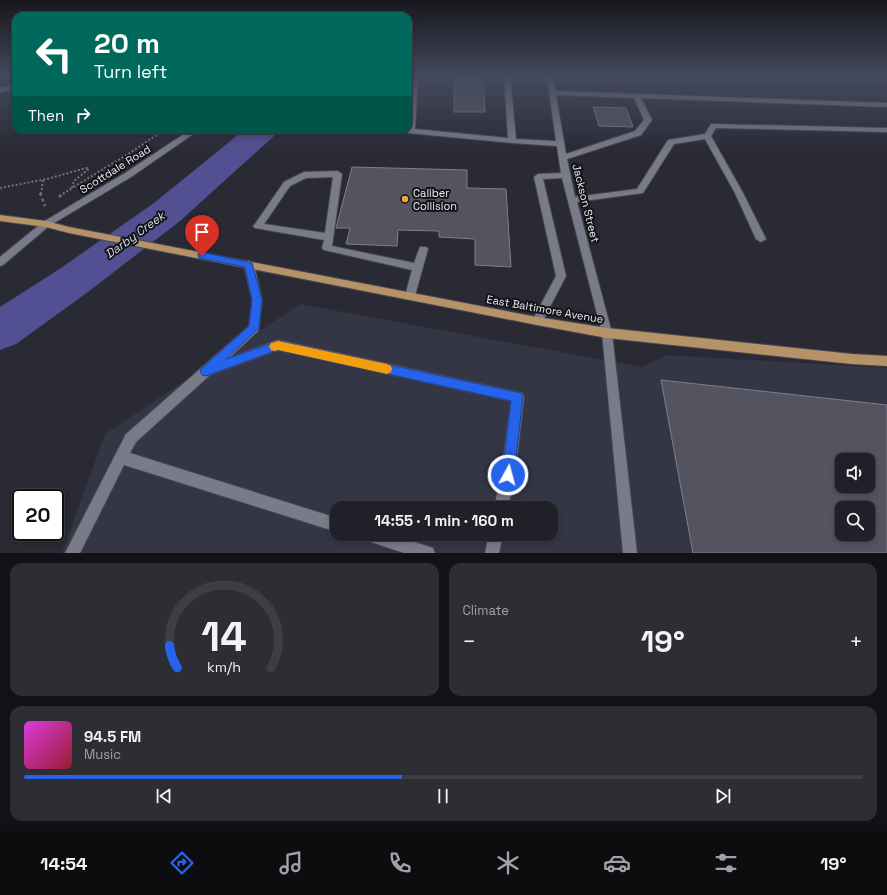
<!DOCTYPE html>
<html lang="en">
<head>
<meta charset="utf-8">
<style>
	body { margin:0; font-family:"Space Grotesk",sans-serif; background:#2d2d34; color:#f1f3f6; height:100vh; display:flex; flex-direction:column; font-size:15px; white-space:nowrap }
	* { box-sizing:border-box; margin:0 }
	p { font-size:13px; color:#a2a3a8 }
	.icon { flex:none; width:22px; height:22px; fill:none; stroke:currentColor; stroke-width:2; stroke-linecap:round; stroke-linejoin:round }
	.map { position:relative; height:553px; overflow:hidden }
	.panel { display:flex; flex-direction:column; gap:10px; padding:10px; background:#121216; flex:1 }
	.panel>* { flex:none }
	.guide { position:absolute; left:12px; top:12px; width:400px; height:122px; border-radius:12px; box-shadow:0 2px 6px #0003,0 0 0 1px #3d3e45; background:#00695c; color:#fff; overflow:hidden }
	.buttons { position:absolute; left:835px; top:453px; display:grid; gap:8px }
	.buttons a { display:grid; place-items:center; width:40px; height:40px; border-radius:8px; background:#202028; box-shadow:0 2px 6px #0003,0 0 0 1px #3d3e45; font-size:20px }
	.speed { position:absolute; left:12px; top:489px; display:flex; gap:8px; font-size:20px; font-weight:700; text-align:center }
	.speed>* { display:grid; place-content:center; width:52px; height:52px; border-radius:50%; background:#202028; box-shadow:0 2px 6px #0003,0 0 0 1px #3d3e45; line-height:1 }
	.speed .limit { border:2px solid #111; border-radius:6px; background:#fff; color:#111 }
	.pin { position:absolute; display:grid; place-items:center; width:34px; height:34px; color:#fff; margin:-41px -17px; border-radius:50% 50% 50% 0; rotate:-45deg; box-shadow:0 0 4px #0007 }
	.pin .icon { rotate:45deg }
	.me { position:absolute; width:44px; margin:-22px; rotate:7deg; stroke-linejoin:round; filter:drop-shadow(0 0 3px #0008) }
	.turn { display:flex; align-items:center; gap:14px; height:84px; padding:0 16px; font-size:18px }
	.turn .icon { width:52px; height:52px; stroke-width:2.5 }
	.turn b { display:block; font-size:28px; line-height:34px }
	.then { display:flex; align-items:center; height:38px; padding:0 16px; background:#0003; gap:8px; font-size:15px }
	.big { font-size:30px; font-weight:700; line-height:1.1 }
	.panel .card { flex:1; display:flex; flex-direction:column; justify-content:center; gap:6px; min-width:0; padding:0 14px; border-radius:12px; background:#2d2d34 }
	.panel .dial { align-items:center; gap:0 }
	.dial svg { height:104px; overflow:visible; fill:none; stroke:#3d3e45; stroke-width:7; stroke-linecap:round; text-anchor:middle }
	.dial text { fill:#f1f3f6; stroke:none }
	.song { display:flex; align-items:center; gap:12px }
	.cover { width:48px; height:48px; border-radius:6px; background:linear-gradient(135deg,hsl(300 70% 55%),hsl(350 70% 35%)) }
	.played { height:4px; border-radius:2px; background:linear-gradient(90deg,#2563eb 45%,#3d3e45 45%) }
	.keys { display:flex; justify-content:space-around; direction:ltr }
	.heat { display:flex; justify-content:space-between; align-items:center; font-size:22px; direction:ltr }
	.panel .tiles { flex:1; display:grid; gap:10px; grid-template-columns:1fr 1fr }
	.card:last-child { grid-column:span 2 }
	.trip { position:absolute; left:330px; top:501px; width:228px; height:40px; border-radius:12px; background:#202028; box-shadow:0 2px 6px #0003,0 0 0 1px #3d3e45; font-weight:700; line-height:40px; text-align:center }
	.dock { display:flex; height:64px; justify-content:space-around; align-items:center; background:#0d0d10; color:#a2a3a8 }
	.dock .icon { width:28px; height:28px }
	.dock .on { color:#2563eb }
	.dock b { font-size:18px; color:#f1f3f6 }
	.map>svg:first-child { display:block }
</style>
</head>
<body>
<div class="map">
<svg width="887" height="553" viewBox="0 0 887 553">
	<rect width="100%" height="100%" fill="#2a2a35"/>
	<path fill="#343545" fill-rule="evenodd" d="M300 304 642 367 667 355 887 368V553H62L105 434ZM842 460H868V486H842ZM337 508H551V534H337ZM842 508H868V534H842Z"/>
	<g fill="none" stroke-linecap="round" stroke-linejoin="round">
		<polygon fill="#524f92" fill-rule="evenodd" points="244,130 278,130 274,136 180,221 88,292 16,344 0,350 0,307 58,270 154,203"/>
	</g>
	<g fill="#545461" stroke="#7f7f8c" fill-rule="evenodd">
		<polygon points="454,76 483,76 485,112 454,112"/>
		<polygon points="593,107 626,108 633,127 599,126"/>
		<polygon points="352,167 467,170 467,188 506,189 511,267 475,265 475,239 439,237 439,231 398,230 397,246 346,244 350,228 336,228"/>
		<path d="M661 380 887 405V553H693ZM842 460H868V486H842ZM842 508H868V534H842Z"/>
	</g>
	<g fill="none" stroke-linecap="round" stroke-linejoin="round">
		<g stroke="#474751" stroke-width="2">
			<g id="minor">
				<path d="M412 76H418L415 129 508 138 504 76H510L516 139 556 141 547 76H553L556 91 887 103V107L641 98 652 120 641 135 567 159 575 197 637 189 668 140 705 134 711 124H714L887 128V132L716 128 711 136 743 193 766 239 761 242 756 239 735 193 705 139 674 144 643 193 577 202 612 333 637 553H623L602 333 562 178 543 179 566 276 541 324 537 325 533 324 532 321 556 276 534 177 538 174 561 173 557 146 512 143 408 133ZM556 95 634 98 644 120 635 131 566 154Z"/>
				<polygon points="16,85 16,89 0,92 0,88"/>
				<polygon points="190,130 199,130 131,177 49,226 3,265 0,266 0,257 43,222 125,173"/>
				<path d="M338 171 342 174 332 246 414 263 420 247H426L428 249 414 299H406L405 296 412 270 324 250 322 248 324 240 255 228 253 226 255 224 284 182 304 172ZM333 177 325 233 264 224 290 186 306 178Z"/>
				<polygon points="249,261 252,262 254,265 262,300 259,328 258,331 229,358 278,340 522,393 524,397 515,475 508,508 494,508 501,475 511,401 278,350 210,375 136,442 130,453 337,518 337,532 124,465 80,553 65,553 126,434 249,326 252,300 244,265 246,262"/>
				<polygon points="360,534 390,534 433,548 435,553 404,553 362,539"/>
				<polygon points="489,534 503,534 499,553 485,553"/>
			</g>
		</g>
		<g stroke="#474751" stroke-width="2">
			<polygon id="major" points="0,215 46,221 69,227 537,317 607,328 852,354 887,356 887,366 852,364 607,338 537,325 69,233 46,227 0,221"/>
		</g>
		<g stroke="#72737c" stroke-width="2" stroke-dasharray="2 2" stroke-linecap="butt">
			<polyline points="0,188 47,179 86,168 89,169 74,181 72,188 130,153 164,130"/>
			<polyline points="41,194 43,180"/>
			<polyline points="63,194 72,188"/>
		</g>
		<g stroke="#72737c" stroke-width="2.5" stroke-dasharray="3 3" stroke-linecap="butt">
			<polyline points="40,193 45,206"/>
			<polyline points="59,197 64,193"/>
		</g>
		<use href="#minor" fill="#7a7b88" fill-rule="evenodd"/>
		<use href="#major" fill="#b59268" fill-rule="evenodd"/>
	</g>
	<linearGradient id="sky" x2="0" y2="1"><stop stop-color="#17171d"/><stop offset="0.5" stop-color="#444a5c"/><stop offset="1" stop-color="#444a5c" stop-opacity="0"/></linearGradient>
	<rect width="887" height="153" fill="url(#sky)"/>
	<polygon fill="#2563eb" stroke="#184099" points="202,252 252,263 262,300 259,328 226,359 278,341 521,393 523,397 514,475 512,479 508,481 503,479 502,475 511,401 278,350 206,376 202,375 200,371 202,368 249,326 252,300 245,267 199,258 198,256 199,253"/>
	<polygon fill="#f59e0b" points="278,341 387,364 391,366 392,369 391,372 387,374 278,350 275,351 271,350 269,346 271,343"/>
	<circle fill="#efa73e" stroke="#131318" stroke-width="1.5" cx="405" cy="199" r="4"/>
	<g text-anchor="middle" dominant-baseline="central" stroke-width="4" stroke-linejoin="round" paint-order="stroke">
		<g font-size="11" fill="#ecedf4" stroke="#131318">
			<text transform="translate(115 169) rotate(-32)">Scottdale Road</text>
			<text transform="translate(586 203) rotate(76)">Jackson Street</text>
			<text transform="translate(545 309) rotate(10)">East Baltimore Avenue</text>
		</g>
		<g font-size="11" fill="#ecedf4" stroke="#131318" text-anchor="start">
			<text x="413" y="193">Caliber<tspan x="413" dy="13">Collision</tspan></text>
		</g>
		<g font-size="12" font-style="italic" fill="#dadaef" stroke="#131318">
			<text transform="translate(135 235) rotate(-36)">Darby Creek</text>
		</g>
	</g>
</svg>
<div class="buttons">
<a><svg class="icon" aria-label="sound" viewBox="0 0 24 24"><path d="M4 9h4l5-4v14l-5-4H4zM17 9q2 3 0 6"/></svg></a>
<a><svg class="icon" aria-label="search" viewBox="0 0 24 24"><circle cx="10" cy="10" r="6"/><path d="M15 15l6 6"/></svg></a>
</div>
<div class="speed"><div class="limit">20</div></div>
<div class="pin" style="left:202px;top:256px;background:#d93025"><svg class="icon" aria-label="arrive" viewBox="0 0 24 24"><path d="M6 21V4h12l-3 4 3 4H6"/></svg></div>
<svg class="me" style="left:508px;top:475px" viewBox="-20 -20 40 40"><circle r="17" fill="#2563eb" stroke="#fff" stroke-width="3"/><path d="M0-11L8 9 0 5-8 9z" fill="#fff"/></svg>
<div class="trip">14:55 · 1 min · 160 m</div>
<div class="guide">
<div class="turn"><svg class="icon" aria-label="left" viewBox="0 0 24 24"><path d="M17 20v-9H6M10 6l-5 5 5 5"/></svg><div><b>20 m</b>Turn left</div></div>
<div class="then">Then<svg class="icon" aria-label="right" viewBox="0 0 24 24"><path d="M7 20v-9h11M14 6l5 5-5 5"/></svg></div>
</div>
</div>
<section class="panel">
<div class="tiles">
<div class="card dial"><svg viewBox="0 0 100 80">
<path d="M14 69A42 42 0 1 1 86 69"/>
<path d="M14 69A42 42 0 0 1 8 52" stroke="#2563eb"/>
<text x="50" y="56" font-size="32" font-weight="700">14</text>
<text x="50" y="72" font-size="11">km/h</text>
</svg></div>
<div class="card"><p>Climate</p>
<div class="heat"><a>−</a><b class="big">19°</b><a>+</a></div>
</div>
<div class="card">
<div class="song"><i class="cover"></i><div><b>94.5 FM</b><p>Music</p></div></div>
<div class="played"></div>
<div class="keys"><svg class="icon" aria-label="previous" viewBox="0 0 24 24"><path d="M18 5L8 12l10 7zM5 5v14"/></svg><svg class="icon" aria-label="pause" viewBox="0 0 24 24"><path d="M8 5v14M16 5v14"/></svg><svg class="icon" aria-label="next" viewBox="0 0 24 24"><path d="M6 5l10 7-10 7zM19 5v14"/></svg></div>
</div>
</div>
</section>
<nav class="dock">
<b>14:54</b>
<svg class="icon on" aria-label="directions" viewBox="0 0 24 24"><path d="M12 3l9 9-9 9-9-9zM9 14v-3h6M13 9l2 2-2 2"/></svg>
<svg class="icon" aria-label="music" viewBox="0 0 24 24"><path d="M9 18V5l10-2v13"/><circle cx="6" cy="18" r="3"/><circle cx="16" cy="16" r="3"/></svg>
<svg class="icon" aria-label="phone" viewBox="0 0 24 24"><path d="M5 4h4l2 5-3 2q2 4 5 5l2-3 5 2v4C11 20 4 13 5 4z"/></svg>
<svg class="icon" aria-label="climate" viewBox="0 0 24 24"><path d="M12 3v18M4 7l16 10M4 17L20 7"/></svg>
<svg class="icon" aria-label="car" viewBox="0 0 24 24"><path d="M5 17H2v-5l4-1 3-4h7l3 4 3 1v5h-3M9 17h6M6 11h13"/><circle cx="7" cy="17" r="2"/><circle cx="17" cy="17" r="2"/></svg>
<svg class="icon" aria-label="filters" viewBox="0 0 24 24"><path d="M4 7h16M4 17h16"/><circle cx="9" cy="7" r="2"/><circle cx="15" cy="17" r="2"/></svg>
<b>19°</b>
</nav>
</body>
</html>
